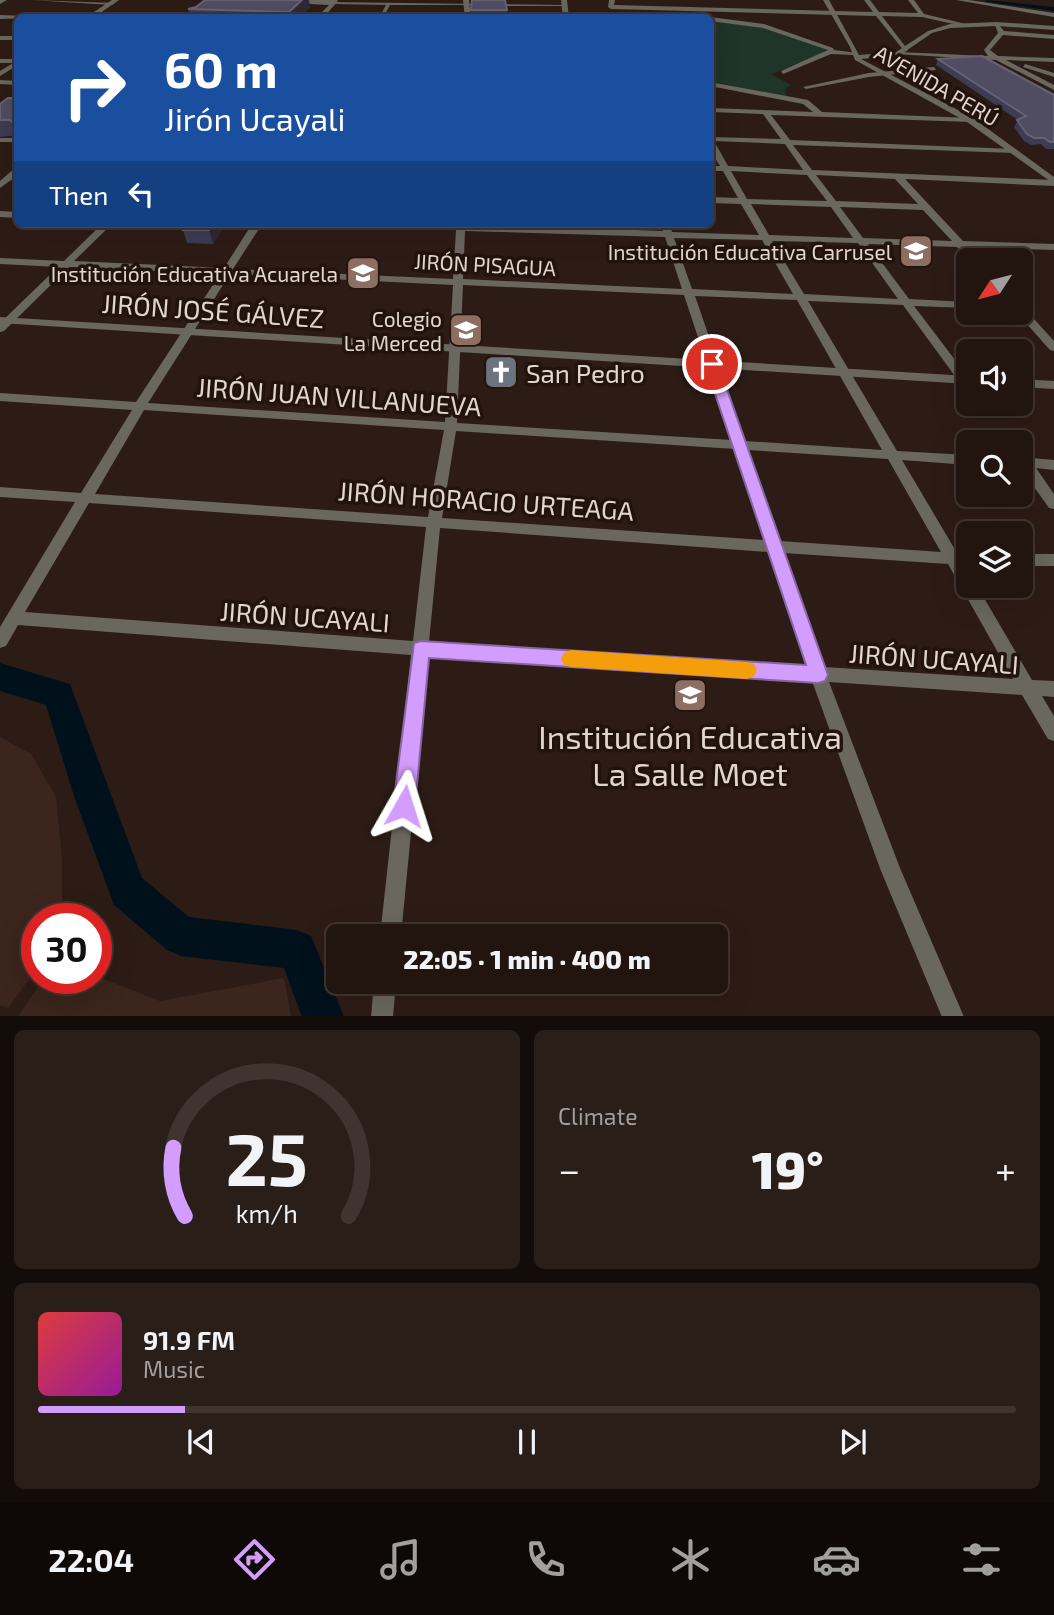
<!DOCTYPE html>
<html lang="en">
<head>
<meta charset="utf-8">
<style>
	body { margin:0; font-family:"Exo 2",sans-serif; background:#2a1e19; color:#f1f3f6; height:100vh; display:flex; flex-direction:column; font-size:26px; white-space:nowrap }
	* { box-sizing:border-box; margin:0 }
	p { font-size:23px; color:#a29f9f }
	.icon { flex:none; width:38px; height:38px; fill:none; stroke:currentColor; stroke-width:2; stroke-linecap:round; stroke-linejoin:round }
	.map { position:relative; height:1016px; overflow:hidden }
	.details { display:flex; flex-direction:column; gap:14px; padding:14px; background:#130c09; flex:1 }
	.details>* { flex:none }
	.top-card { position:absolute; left:14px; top:14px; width:700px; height:214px; border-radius:10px; box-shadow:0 7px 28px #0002,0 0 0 2px #3f3430; background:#1a4fa0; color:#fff; overflow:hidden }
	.needle { width:46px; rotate:234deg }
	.fabs { position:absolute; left:956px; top:248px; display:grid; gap:14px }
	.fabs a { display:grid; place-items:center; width:77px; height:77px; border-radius:10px; background:#221510; box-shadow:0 7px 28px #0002,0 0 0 2px #3f3430; font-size:35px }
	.speed { position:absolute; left:21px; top:903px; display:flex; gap:14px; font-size:35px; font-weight:700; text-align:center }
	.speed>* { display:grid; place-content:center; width:91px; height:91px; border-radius:50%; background:#221510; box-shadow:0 7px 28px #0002,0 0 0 2px #3f3430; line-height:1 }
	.speed .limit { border:10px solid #d22; background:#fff; color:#111 }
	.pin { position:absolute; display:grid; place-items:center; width:60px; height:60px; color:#fff; margin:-30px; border:4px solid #fff; border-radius:50%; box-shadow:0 2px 7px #0007 }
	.me { position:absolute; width:77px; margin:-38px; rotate:6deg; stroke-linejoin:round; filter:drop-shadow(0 0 5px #0008) }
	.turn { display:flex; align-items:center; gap:24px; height:147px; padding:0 35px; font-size:32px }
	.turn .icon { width:91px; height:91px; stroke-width:2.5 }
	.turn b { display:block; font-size:49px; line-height:60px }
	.then { display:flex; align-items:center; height:66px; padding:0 35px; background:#0003; gap:14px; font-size:26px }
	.big { font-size:52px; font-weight:800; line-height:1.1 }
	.details .tile { flex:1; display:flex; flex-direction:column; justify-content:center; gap:10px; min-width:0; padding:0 24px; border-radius:10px; background:#2a1e19 }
	.details .dial { align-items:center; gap:0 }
	.dial svg { height:182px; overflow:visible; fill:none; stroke:#3f3430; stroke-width:7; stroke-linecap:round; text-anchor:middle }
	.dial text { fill:#f1f3f6; stroke:none }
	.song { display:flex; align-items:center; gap:21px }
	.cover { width:84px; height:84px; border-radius:10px; background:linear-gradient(135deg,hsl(0 70% 55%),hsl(300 70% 35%)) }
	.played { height:7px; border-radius:4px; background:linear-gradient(90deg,#d29dfd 15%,#3f3430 15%) }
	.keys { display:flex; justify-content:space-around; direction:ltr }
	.heat { display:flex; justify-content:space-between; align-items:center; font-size:38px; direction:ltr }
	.details .tiles { flex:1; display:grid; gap:14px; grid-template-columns:1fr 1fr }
	.tile:last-child { grid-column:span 2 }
	.trip { position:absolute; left:326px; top:924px; width:402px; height:70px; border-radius:10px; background:#221510; box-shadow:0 7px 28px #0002,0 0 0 2px #3f3430; font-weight:800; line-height:70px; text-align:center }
	.menu { display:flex; height:112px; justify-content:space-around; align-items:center; background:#0e0806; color:#a29f9f }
	.menu .icon { width:49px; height:49px }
	.menu .selected { color:#d29dfd }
	.menu b { font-size:32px; color:#f1f3f6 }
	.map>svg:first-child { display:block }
</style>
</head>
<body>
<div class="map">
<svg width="1054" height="1017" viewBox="0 0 1054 1017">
	<rect width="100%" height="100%" fill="#2d1c15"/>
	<g fill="#3b251c">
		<polygon points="0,737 31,754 56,797 62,857 62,919 37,919 37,969 8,1008 0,1005"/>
		<polygon points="96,976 160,1001 284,978 291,1016 18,1016 44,978"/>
	</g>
	<polygon fill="#1e3528" points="710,20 749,23 827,49 822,54 771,74 791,85 785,89 787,97 711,82"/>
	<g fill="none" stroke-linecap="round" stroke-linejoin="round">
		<polygon fill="#00111c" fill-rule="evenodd" points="985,0 1054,7 1054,11 988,2"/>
		<polygon fill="#00111c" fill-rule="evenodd" points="0,663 70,684 142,878 189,917 297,930 311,936 344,1017 302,1017 284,968 181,956 167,950 114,905 75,799 46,705 0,691"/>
		<g fill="#6a675f" fill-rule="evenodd">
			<polygon points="333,2 477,4 479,5 390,5 383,18 379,18 386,5 332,4"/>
			<polygon points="492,4 565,5 567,6 493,6"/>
		</g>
		<g fill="#6a675f" fill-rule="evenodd">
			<polygon points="31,0 115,3 112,5"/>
			<polygon points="292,0 337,0 338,1 323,18 316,18 329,5 290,3"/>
			<polygon points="463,0 469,0 471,18 465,18"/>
			<polygon points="561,0 567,0 569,18 563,18"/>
			<polygon points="609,0 615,0 614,5 873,12 864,0 870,0 879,12 918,13 908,0 914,0 924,14 970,25 967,27 922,17 882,16 908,50 905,52 876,16 611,9 608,7"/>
			<polygon points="956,0 969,0 1054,13 1054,17"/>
			<polygon points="0,15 29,16 32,18 0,19"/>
			<polygon points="710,17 764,24 833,48 834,50 857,53 854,55 831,54 783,74 781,71 828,50 763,28 710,21"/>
			<polygon points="995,25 999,25 1004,31 1054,35 1054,39 1003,35 990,50 998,56 1054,58 1054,62 1006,60 1054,85 1054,90 996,60 895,54 898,52 988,56 984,50 998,33"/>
			<rect x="0" y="59" width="18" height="4"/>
			<polygon points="1025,64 1054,73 1054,77 1023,67"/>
			<polygon points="934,67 936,70 869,77 806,89 803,87 869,73"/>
			<polygon points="0,80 18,81 18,85 0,84"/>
			<path d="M710 82 808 100 822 112 970 118 974 120 970 122 771 115 790 140 1014 149 1018 151 1014 153 793 145 812 170 1054 180V186L905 179 963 241 1054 244V250L968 247 981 261H970L957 247 868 244 909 299 968 302V308L914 306 968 377V383H960L903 305 808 301 897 451 968 455V465L902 460 957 553 968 554V566H965L968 571V586H977L1032 680 1054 681V697L1042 696 1054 716V741L1048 739 1022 695 829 682 900 868 964 1017H942L881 871 812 681 428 657 401 936H380L411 655 18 625 6 646 0 648V627L75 502 0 497V487L81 493 132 410 0 401V393L136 402 220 274 69 267 4 331 0 332V323L58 267 0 264V258L64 261 102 224H112L74 261 224 268 252 224H262L233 269 453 279 456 230 345 227 340 224H466L663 231 660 224H670L672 232 759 235 741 204 710 203V197L738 198 723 171H710V166H720L710 150V137L781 139 763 114 710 112V108L813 112 803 104 710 86ZM714 141 785 144 803 170 728 166ZM731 171 807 175 827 201 747 199ZM816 175 895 179 918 204 836 201ZM751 204 831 207 853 238 769 235ZM840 207 923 210 952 241 863 238ZM465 231 665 237 682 289 463 279ZM674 238 762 240 793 294 692 289ZM772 241 858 243 898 299 804 294ZM230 274 453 285 445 422 148 403ZM463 285 684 295 732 440 457 423ZM695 296 797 300 882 450 745 441ZM144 410 444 430 428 517 95 494ZM456 431 735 449 765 540 442 518ZM748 450 888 459 941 552 780 541ZM89 503 426 527 413 641 25 612ZM440 528 769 552 807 666 429 642ZM784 553 948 564 1013 679 824 667Z"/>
			<rect x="0" y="138" width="18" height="4"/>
			<polygon points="15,168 18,168 18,175 0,188 0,181"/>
			<polygon points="0,211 18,212 18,218 0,217"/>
			<polygon points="1020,307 1024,308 1054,341 1054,351 1050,350 1017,313 1020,313"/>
			<polygon points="1020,457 1054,460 1054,470 1036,468 1054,494 1054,509 1049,508 1020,467"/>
			<rect x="1020" y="554" width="34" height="12"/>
			<polygon points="374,982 396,982 393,1017 371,1017"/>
		</g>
		<g fill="#6a675f" fill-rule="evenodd">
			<polygon points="0,0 7,0 0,4"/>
			<polygon points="112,0 119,0 93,18 85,18"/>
			<polygon points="823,0 829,0 859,55 896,52 928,31 950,24 997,22 1054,26 1054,30 997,26 950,28 932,33 900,55 861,59 973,118 1054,177 1054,184 967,122 855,60 850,47"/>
			<rect x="0" y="36" width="18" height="4"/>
			<polygon points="18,60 18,65 0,76 0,71"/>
			<polygon points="0,317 968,376 968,384 0,323"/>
			<polygon points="1020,379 1054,381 1054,389 1020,387"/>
		</g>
	</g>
	<g fill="#3e3c54">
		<polygon points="310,7 300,18 191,18 188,9"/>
		<polygon points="471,10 507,10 507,18 472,18"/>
		<polygon points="938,59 1054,95 1054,149 1046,149 1041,144 1031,145 1024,141 1014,127 1018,120 936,65"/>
		<polygon points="18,98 18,135 0,137 0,120"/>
		<polygon points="225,224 213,244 187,243 183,230"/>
	</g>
	<g fill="#302835">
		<polygon points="302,0 309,0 310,7 300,18 291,18 289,12"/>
		<polygon points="213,224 225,224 213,244 209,230"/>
	</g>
	<g fill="#504c62" stroke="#666273" stroke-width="2">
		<polygon points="205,0 302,0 289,12 188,9 196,7"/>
		<polygon points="472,0 505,0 507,10 471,10"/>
		<polygon points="406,15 406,18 350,18 351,17"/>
		<polygon points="982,56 1054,95 1054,142 1050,142 1044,138 1034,138 1027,134 1017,120 1026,116 938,59"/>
		<polygon points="8,98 18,98 18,123 13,123 10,120 0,120 0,104"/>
		<polygon points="187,224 213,224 209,230 183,230"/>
	</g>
	<polygon fill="#d29dfd" stroke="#8866a4" stroke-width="2" points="712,360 718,364 828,675 825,681 818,683 429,658 415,806 412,813 404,816 396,813 393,806 414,643 421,641 806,665 705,364"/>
	<polygon fill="#f59e0b" points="571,650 747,662 754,664 757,670 754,676 747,679 571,667 564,665 561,659 564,653"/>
	<defs>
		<g id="school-square" transform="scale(1.75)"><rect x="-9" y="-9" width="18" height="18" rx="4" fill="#8d6e63" stroke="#23130d"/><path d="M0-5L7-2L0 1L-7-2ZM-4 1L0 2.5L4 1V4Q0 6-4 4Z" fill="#fff"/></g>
		<g id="church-square" transform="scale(1.75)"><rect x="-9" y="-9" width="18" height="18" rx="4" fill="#6b7280" stroke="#23130d"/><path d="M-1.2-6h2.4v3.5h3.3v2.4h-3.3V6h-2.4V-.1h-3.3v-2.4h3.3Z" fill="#fff"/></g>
	</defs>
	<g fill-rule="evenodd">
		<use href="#school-square" x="916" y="251"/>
		<use href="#school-square" x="363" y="273"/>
		<use href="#school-square" x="466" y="330"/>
		<use href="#church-square" x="501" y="372"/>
		<use href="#school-square" x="690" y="695"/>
	</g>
	<g text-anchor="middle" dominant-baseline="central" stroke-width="7" stroke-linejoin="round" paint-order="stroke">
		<g font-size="21" fill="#e1d5d0" stroke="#23130d">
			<text transform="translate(937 85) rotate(30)">AVENIDA PERÚ</text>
			<text transform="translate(485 264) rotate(3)">JIRÓN PISAGUA</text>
		</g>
		<g font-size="21" fill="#e1d5d0" stroke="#23130d" text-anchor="end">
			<text x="892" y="251">Institución Educativa Carrusel</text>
			<text x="338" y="273">Institución Educativa Acuarela</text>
			<text x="442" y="318">Colegio<tspan x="442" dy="24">La Merced</tspan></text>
		</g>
		<g font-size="26" fill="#e1d5d0" stroke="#23130d">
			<text transform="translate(213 310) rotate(4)">JIRÓN JOSÉ GÁLVEZ</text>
			<text transform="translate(339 396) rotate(4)">JIRÓN JUAN VILLANUEVA</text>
			<text transform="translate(486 500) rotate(4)">JIRÓN HORACIO URTEAGA</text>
			<text transform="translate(305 616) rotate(4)">JIRÓN UCAYALI</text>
			<text transform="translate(934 658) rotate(4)">JIRÓN UCAYALI</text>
		</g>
		<g font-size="26" fill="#e1d5d0" stroke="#23130d" text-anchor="start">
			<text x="526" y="372">San Pedro</text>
		</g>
		<g font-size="32" fill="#e1d5d0" stroke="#23130d">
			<text x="690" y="736">Institución Educativa<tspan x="690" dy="37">La Salle Moet</tspan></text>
		</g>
	</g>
</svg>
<div class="fabs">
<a><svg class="needle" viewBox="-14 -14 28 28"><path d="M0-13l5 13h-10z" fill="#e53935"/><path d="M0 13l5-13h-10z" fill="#a29f9f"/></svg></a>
<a><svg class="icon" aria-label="sound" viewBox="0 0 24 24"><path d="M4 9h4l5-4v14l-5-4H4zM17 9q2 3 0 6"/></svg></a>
<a><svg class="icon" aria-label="search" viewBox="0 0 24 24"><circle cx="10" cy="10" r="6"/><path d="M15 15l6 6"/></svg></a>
<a><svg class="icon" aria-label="layers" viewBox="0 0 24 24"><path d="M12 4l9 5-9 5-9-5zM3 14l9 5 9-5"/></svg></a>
</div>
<div class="speed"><div class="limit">30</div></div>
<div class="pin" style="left:712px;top:364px;background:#d93025"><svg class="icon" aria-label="arrive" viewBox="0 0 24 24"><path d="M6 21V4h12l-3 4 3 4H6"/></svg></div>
<svg class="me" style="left:404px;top:806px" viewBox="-20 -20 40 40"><path d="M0-17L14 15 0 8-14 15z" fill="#d29dfd" stroke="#fff" stroke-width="4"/></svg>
<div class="trip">22:05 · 1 min · 400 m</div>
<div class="top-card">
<div class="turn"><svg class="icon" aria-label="right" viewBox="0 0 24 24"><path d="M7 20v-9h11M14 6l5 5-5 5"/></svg><div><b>60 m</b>Jirón Ucayali</div></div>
<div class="then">Then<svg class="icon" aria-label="left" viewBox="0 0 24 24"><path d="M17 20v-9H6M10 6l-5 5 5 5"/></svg></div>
</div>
</div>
<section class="details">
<div class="tiles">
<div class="tile dial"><svg viewBox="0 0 100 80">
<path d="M14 69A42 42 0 1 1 86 69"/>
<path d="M14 69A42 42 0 0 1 9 39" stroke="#d29dfd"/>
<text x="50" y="56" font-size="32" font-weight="700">25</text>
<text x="50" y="72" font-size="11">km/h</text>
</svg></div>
<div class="tile"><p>Climate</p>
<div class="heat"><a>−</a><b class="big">19°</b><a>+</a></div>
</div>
<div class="tile">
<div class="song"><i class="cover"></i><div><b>91.9 FM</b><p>Music</p></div></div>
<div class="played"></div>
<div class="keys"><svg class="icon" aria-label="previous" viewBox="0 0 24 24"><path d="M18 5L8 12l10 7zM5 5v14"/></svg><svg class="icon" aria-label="pause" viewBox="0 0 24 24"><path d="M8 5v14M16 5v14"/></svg><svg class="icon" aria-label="next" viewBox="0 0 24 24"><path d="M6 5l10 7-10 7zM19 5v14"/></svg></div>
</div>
</div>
</section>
<nav class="menu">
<b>22:04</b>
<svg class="icon selected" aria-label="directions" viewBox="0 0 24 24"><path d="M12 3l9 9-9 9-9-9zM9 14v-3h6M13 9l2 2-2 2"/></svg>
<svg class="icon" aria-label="music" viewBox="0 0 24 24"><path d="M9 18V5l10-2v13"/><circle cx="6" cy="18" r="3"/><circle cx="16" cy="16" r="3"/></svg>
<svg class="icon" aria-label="phone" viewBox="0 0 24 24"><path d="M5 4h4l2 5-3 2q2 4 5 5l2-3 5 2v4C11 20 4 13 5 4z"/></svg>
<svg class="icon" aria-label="climate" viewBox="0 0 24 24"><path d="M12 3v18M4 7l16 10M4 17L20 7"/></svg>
<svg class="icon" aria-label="car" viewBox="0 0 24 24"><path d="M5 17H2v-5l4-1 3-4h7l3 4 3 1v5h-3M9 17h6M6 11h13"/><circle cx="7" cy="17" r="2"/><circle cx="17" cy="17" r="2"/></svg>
<svg class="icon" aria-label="filters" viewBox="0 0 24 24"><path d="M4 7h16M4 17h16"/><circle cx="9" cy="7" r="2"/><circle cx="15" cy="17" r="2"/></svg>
</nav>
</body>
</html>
